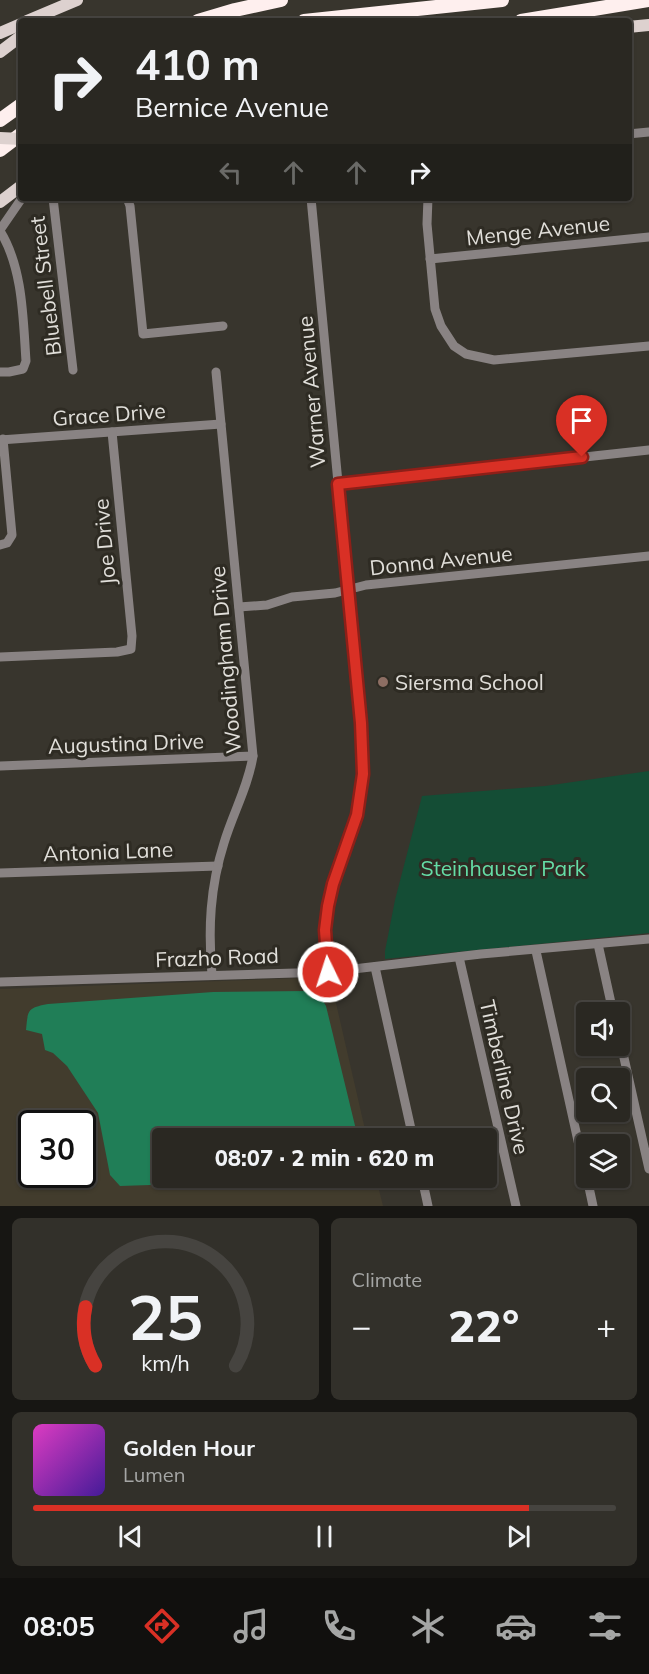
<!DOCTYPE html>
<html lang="en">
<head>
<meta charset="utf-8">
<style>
	body { margin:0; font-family:Mulish,sans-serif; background:#32302a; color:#f1f3f6; height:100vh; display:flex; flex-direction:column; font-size:22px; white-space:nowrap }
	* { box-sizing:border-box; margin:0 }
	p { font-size:20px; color:#a5a6a5 }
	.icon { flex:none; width:33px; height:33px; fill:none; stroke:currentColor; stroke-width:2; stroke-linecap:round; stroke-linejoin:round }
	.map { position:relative; height:1206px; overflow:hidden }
	.drawer { display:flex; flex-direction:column; gap:12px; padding:12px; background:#171613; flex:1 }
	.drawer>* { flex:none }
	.banner { position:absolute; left:18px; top:18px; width:614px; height:183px; border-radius:6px; box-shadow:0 2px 4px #0004,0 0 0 2px #464440; background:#2a2822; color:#f1f3f6; overflow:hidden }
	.buttons { position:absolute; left:576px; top:1002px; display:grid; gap:12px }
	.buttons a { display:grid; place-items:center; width:54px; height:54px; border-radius:6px; background:#2a2822; box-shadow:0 2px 4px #0004,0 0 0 2px #464440; font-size:30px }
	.speed { position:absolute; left:18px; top:1110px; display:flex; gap:12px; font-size:30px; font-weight:700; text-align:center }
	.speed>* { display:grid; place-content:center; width:78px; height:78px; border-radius:50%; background:#2a2822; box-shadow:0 2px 4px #0004,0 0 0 2px #464440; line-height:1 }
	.speed .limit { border:3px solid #111; border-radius:9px; background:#fff; color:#111 }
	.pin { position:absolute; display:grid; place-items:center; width:51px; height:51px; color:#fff; margin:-62px -26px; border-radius:50% 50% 50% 0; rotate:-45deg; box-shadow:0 0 6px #0007 }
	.pin .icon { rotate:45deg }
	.me { position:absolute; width:66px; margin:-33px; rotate:356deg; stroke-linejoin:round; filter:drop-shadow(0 0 4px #0008) }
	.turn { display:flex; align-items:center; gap:21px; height:126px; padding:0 18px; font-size:27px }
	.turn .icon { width:78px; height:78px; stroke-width:2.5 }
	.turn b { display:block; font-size:42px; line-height:51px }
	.lanes { display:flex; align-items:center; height:57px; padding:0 18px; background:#0003; justify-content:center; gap:30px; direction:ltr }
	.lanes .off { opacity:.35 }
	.big { font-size:45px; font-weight:800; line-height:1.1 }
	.drawer .card { flex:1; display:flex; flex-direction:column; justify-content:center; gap:9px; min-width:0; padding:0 21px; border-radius:9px; background:#32302a }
	.drawer .dial { align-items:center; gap:0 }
	.dial svg { height:156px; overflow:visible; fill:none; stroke:#464440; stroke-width:7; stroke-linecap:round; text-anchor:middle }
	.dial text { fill:#f1f3f6; stroke:none }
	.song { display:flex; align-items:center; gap:18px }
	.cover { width:72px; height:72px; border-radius:9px; background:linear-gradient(135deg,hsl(310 70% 55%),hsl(260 70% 35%)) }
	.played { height:6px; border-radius:3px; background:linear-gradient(90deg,#d93025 85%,#464440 85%) }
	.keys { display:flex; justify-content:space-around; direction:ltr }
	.heat { display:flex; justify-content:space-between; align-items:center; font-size:33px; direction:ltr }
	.drawer .tiles { flex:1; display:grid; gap:12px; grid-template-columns:1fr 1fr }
	.card:last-child { grid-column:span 2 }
	.trip { position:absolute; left:152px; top:1128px; width:345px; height:60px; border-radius:6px; background:#2a2822; box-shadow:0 2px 4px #0004,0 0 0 2px #464440; font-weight:800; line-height:60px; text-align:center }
	.dock { display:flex; height:96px; justify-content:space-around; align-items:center; background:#11100e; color:#a5a6a5 }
	.dock .icon { width:42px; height:42px }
	.dock .active { color:#d93025 }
	.dock b { font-size:27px; color:#f1f3f6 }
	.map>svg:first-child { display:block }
</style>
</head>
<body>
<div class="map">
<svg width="649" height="1206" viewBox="0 0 649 1206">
	<rect width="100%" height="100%" fill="#38352d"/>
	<path fill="#423c2d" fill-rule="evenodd" d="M330 977 367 1138H162V1178H376L383 1206H0V989ZM32 1124H82V1174H32Z"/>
	<polygon fill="#144d35" points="649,771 649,933 385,959 385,951 395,900 422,796 545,786"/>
	<path fill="#207e57" d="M309 991 319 994 326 1006 358 1138H162V1178H363L120 1186 110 1175 98 1113 67 1066 53 1053 45 1050 42 1034 26 1030C28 1010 27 1008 48 1004L213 992Z"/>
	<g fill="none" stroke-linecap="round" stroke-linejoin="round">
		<g stroke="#898383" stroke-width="9">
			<polyline points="628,134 649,132"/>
			<polyline points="53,198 73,370"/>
			<polyline points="127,198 130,206 143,334 223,326"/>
			<path d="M311 198 363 746C363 774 362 800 354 828 347 850 335 871 330 893 324 920 326 945 328 972"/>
			<polyline points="428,198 427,224 435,309 441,326 454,346 466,354 494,360 649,346"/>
			<polyline points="0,230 22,198"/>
			<path d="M0 231C23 268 23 318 26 361L23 369 9 372H0"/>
			<polyline points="430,259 649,237"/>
			<polyline points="0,440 221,424"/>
			<polyline points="337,484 649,450"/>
			<polyline points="0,545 7,543 12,535 3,439"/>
			<polyline points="239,607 267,605 292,597 335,593 366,585 649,556"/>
			<polyline points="0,657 117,652 131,649 132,636 112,432"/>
			<polyline points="0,766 253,756"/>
			<polyline points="0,873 218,866"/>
			<polyline points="598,944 613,1012"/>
			<polyline points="536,951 586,1177"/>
			<polyline points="459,957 516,1206"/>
			<polyline points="375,967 413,1138"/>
			<path d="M212 975C208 929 210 887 224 843 233 813 248 787 253 756L216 372"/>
			<polyline points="0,982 328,972 481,954 649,939"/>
			<polyline points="620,1040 649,1169"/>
			<polyline points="422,1178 428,1206"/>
			<polyline points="587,1178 593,1206"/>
		</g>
		<g stroke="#ddd1cf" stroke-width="12">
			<polyline points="27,21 77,0"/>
			<polyline points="628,27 649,25"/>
			<polyline points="0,33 21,24"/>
			<polyline points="0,52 21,36"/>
			<polyline points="0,202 21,186"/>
		</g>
		<g stroke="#feefee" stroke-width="14">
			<polyline points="198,21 235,10 281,0"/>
			<polyline points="304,21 502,0"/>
			<polyline points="521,21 649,0"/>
			<polyline points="0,120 21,105"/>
			<polyline points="0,150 21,134"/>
		</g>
		<polyline stroke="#ddd1cf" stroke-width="12" points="0,138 21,139"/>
	</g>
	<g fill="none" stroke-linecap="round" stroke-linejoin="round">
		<g stroke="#8d1f18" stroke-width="15">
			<polyline id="route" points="328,972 325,930 328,906 333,884 357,815 363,774 361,723 338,484 582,457"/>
		</g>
		<use href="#route" stroke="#d93025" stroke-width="10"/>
	</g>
	<circle fill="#8d6e63" stroke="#2e2b23" stroke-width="2" cx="383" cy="682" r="6"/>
	<g text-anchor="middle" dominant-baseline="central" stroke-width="6" stroke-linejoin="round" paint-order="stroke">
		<g font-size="21" fill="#e1dfda" stroke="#2e2b23">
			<text transform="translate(538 230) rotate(-6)">Menge Avenue</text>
			<text transform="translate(45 286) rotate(-97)">Bluebell Street</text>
			<text transform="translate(311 392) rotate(-95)">Warner Avenue</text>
			<text transform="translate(109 414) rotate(-4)">Grace Drive</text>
			<text transform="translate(104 542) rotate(-95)">Joe Drive</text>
			<text transform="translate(441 560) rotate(-6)">Donna Avenue</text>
			<text transform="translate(225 660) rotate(-95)">Woodingham Drive</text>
			<text transform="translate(126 743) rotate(-2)">Augustina Drive</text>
			<text transform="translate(108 851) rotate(-2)">Antonia Lane</text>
			<text transform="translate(217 957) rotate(-2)">Frazho Road</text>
			<text transform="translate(505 1077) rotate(77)">Timberline Drive</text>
		</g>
		<g font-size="21" fill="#e1dfda" stroke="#2e2b23" text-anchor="start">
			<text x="395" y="682">Siersma School</text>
		</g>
		<g font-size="21" fill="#65dda6" stroke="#2e2b23">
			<text x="503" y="868">Steinhauser Park</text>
		</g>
	</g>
</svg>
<div class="buttons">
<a><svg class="icon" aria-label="sound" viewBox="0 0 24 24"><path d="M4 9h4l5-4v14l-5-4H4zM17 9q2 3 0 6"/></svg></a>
<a><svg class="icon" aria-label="search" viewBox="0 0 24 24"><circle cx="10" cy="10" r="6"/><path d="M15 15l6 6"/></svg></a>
<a><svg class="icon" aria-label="layers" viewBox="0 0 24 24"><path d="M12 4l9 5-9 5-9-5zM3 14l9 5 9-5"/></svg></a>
</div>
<div class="speed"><div class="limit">30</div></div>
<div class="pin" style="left:582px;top:457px;background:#d93025"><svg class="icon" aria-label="arrive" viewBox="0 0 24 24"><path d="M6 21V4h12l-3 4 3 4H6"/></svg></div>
<svg class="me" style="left:328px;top:972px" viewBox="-20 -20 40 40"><circle r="17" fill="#d93025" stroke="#fff" stroke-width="3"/><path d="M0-11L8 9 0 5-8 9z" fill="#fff"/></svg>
<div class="trip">08:07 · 2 min · 620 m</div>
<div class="banner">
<div class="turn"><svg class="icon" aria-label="right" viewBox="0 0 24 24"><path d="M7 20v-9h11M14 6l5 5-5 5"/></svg><div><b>410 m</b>Bernice Avenue</div></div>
<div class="lanes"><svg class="icon off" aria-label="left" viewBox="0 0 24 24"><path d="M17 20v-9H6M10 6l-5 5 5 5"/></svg><svg class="icon off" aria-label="ahead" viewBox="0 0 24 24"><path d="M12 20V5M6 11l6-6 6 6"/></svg><svg class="icon off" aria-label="ahead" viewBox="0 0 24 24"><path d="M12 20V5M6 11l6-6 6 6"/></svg><svg class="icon" aria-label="right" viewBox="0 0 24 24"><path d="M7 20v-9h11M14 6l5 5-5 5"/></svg></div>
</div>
</div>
<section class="drawer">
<div class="tiles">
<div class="card dial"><svg viewBox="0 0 100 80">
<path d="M14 69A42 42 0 1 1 86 69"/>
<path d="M14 69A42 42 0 0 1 9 39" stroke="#d93025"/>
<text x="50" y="56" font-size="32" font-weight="700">25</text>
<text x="50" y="72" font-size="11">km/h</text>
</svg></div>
<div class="card"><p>Climate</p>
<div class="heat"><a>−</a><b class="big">22°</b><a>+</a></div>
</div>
<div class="card">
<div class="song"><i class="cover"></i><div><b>Golden Hour</b><p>Lumen</p></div></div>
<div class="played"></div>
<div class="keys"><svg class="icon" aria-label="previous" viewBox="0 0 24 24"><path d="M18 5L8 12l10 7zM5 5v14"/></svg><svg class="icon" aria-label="pause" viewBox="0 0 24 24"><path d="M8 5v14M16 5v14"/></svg><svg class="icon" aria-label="next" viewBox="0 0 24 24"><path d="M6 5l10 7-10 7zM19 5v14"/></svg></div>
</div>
</div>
</section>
<nav class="dock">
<b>08:05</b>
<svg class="icon active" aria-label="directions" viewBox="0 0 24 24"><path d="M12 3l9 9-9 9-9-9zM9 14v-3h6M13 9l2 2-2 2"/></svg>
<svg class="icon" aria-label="music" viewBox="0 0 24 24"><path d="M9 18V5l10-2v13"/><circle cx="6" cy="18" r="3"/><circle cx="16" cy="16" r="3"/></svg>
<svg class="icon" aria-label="phone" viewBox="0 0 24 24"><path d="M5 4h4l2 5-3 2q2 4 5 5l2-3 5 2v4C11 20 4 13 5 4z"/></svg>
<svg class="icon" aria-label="climate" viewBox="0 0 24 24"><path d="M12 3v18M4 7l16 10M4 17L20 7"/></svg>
<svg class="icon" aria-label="car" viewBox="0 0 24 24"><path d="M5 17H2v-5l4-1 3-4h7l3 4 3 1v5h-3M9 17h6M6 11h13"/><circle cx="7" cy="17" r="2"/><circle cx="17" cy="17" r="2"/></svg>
<svg class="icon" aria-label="filters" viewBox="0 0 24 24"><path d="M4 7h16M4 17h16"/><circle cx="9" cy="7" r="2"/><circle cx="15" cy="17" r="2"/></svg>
</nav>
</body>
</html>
